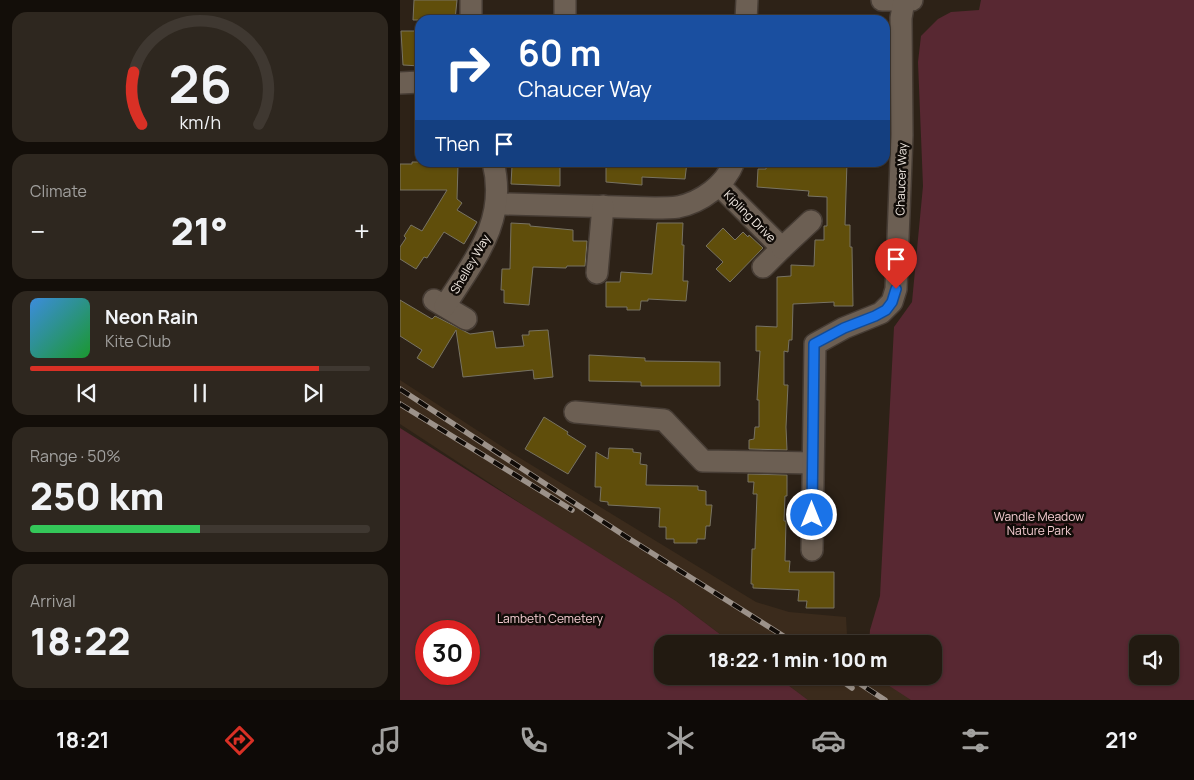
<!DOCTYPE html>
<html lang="en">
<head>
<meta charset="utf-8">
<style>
	body { margin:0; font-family:Manrope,sans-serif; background:#2e271f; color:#f1f3f6; height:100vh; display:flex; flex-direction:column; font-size:19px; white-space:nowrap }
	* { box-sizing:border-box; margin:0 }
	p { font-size:16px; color:#a2a19f }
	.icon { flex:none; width:28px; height:28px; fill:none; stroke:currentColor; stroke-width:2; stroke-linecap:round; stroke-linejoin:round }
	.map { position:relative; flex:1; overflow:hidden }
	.sheet { display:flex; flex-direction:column; gap:12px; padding:12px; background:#130e09; width:400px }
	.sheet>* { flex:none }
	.banner { position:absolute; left:15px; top:15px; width:475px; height:152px; border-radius:15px; box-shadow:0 1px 4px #0004,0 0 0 1px #3f3831; background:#1a4fa0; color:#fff; overflow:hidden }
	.controls { position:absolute; left:729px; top:635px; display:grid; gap:10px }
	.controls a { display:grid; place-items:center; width:50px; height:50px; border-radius:10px; background:#221a11; box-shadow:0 1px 4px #0004,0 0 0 1px #3f3831; font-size:25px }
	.speed { position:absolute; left:15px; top:620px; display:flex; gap:10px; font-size:25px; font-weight:700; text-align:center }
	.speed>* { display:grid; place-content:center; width:65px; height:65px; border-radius:50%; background:#221a11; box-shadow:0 1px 4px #0004,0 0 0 1px #3f3831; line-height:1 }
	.speed .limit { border:8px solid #d22; background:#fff; color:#111 }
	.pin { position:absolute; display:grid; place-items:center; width:42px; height:42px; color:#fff; margin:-51px -21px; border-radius:50% 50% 50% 0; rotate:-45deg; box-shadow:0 0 5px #0007 }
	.pin .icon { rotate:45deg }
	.me { position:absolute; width:55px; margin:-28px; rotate:0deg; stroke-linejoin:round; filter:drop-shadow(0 0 4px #0008) }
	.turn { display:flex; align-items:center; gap:18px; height:105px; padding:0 20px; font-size:22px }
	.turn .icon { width:65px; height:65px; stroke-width:2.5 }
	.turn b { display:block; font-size:35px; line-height:42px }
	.then { display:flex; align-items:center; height:48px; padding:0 20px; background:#0003; gap:10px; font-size:19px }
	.big { font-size:38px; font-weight:800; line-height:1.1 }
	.sheet .tile { flex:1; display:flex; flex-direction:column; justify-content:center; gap:8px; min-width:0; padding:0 18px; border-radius:15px; background:#2e271f }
	.sheet .dial { align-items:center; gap:0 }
	.dial svg { height:130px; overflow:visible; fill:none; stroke:#3f3831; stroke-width:7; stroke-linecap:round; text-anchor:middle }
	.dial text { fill:#f1f3f6; stroke:none }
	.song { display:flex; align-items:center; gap:15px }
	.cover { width:60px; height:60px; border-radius:8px; background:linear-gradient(135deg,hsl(210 70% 55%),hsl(130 70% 35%)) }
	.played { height:5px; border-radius:2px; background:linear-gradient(90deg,#d93025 85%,#3f3831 85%) }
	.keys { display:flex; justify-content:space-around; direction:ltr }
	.heat { display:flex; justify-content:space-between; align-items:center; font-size:28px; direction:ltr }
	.charge { height:8px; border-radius:4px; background:linear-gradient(90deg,#34c759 50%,#3f3831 0) }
	.trip { position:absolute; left:254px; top:635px; width:288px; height:50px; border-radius:15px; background:#221a11; box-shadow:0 1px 4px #0004,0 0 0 1px #3f3831; font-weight:800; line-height:50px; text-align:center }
	.menu { display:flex; height:80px; justify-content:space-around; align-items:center; background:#0e0a07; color:#a2a19f }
	.menu .icon { width:35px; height:35px }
	.menu .active { color:#d93025 }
	.menu b { font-size:22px; color:#f1f3f6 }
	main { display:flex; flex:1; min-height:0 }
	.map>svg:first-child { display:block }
</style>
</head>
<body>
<main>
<section class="sheet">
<div class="tile dial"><svg viewBox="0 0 100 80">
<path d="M14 69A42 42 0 1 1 86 69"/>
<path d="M14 69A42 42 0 0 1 9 37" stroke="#d93025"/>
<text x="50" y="56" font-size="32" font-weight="700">26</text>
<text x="50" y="72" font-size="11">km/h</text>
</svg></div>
<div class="tile"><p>Climate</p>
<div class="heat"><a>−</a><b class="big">21°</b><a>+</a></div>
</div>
<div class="tile">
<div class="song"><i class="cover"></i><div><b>Neon Rain</b><p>Kite Club</p></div></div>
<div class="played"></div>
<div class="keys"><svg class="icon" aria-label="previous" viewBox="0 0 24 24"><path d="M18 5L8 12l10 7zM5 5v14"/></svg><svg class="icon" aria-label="pause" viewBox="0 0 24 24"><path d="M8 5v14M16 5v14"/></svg><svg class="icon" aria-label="next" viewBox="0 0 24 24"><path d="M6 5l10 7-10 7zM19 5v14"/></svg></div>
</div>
<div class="tile"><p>Range · 50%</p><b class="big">250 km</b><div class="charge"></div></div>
<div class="tile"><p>Arrival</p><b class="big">18:22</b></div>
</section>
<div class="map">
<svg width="794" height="700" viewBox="0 0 794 700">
	<rect width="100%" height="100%" fill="#2d2217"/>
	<g fill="#3b2b1c">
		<polygon points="0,380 115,455 356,602 389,612 446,617 447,635 462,644 333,644 276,601 143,518 0,424"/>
		<polygon points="376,676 513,676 550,700 408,700"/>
	</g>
	<g fill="#582832" fill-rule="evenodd">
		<path d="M581 0H794V700H511L474 676H532V644H469L470 630 480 596 494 327 512 302 523 186 518 62 521 36 538 19 551 12 579 10ZM738 644H770V676H738Z"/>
		<path d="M0 428 276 601 333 644H262V676H376L408 700H0ZM26 631H69V674H26Z"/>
	</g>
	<g fill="#604e0b" stroke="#787363">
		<polygon points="14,0 57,0 55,20 13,20"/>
		<polygon points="1,31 20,31 20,66 3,65"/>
		<polygon points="12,162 49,162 49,165 58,165 57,199 62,203 57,210 77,222 64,244 44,232 27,258 24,257 16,269 0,259 0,247 6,238 4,236 11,225 22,231 47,190 0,190 0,164 12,164"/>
		<polygon points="115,162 151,162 150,167 160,167 160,186 111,184 112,166 114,166"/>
		<polygon points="206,162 287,162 285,179 242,177 242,185 206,182"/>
		<polygon points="367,162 393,162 421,166 421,162 447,162 445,225 450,225 450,247 452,247 453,306 434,306 434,302 393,304 392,340 389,340 388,352 384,351 384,385 388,385 386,427 387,450 349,449 349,440 354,439 355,427 359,427 359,400 357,400 360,351 356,351 356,326 377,327 377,277 391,276 391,265 414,266 415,240 424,240 424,226 427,226 427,197 408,196 409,191 357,187 358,169 366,169"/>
		<polygon points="111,223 130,224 130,226 173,230 173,241 187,241 185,266 167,266 166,268 133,267 129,305 104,303 104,290 101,290 102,269 110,269"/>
		<polygon points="257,223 283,223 282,245 284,245 283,281 288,281 286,301 248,299 248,301 241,301 240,310 227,310 227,307 206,307 206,282 220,282 221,272 252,274"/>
		<polygon points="323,228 335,240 343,232 348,237 349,235 363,248 330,282 316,269 323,262 306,246"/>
		<polygon points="0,300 32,319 35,316 70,334 93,331 96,348 124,346 122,335 129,335 129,331 148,330 153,377 134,379 133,370 63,377 56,330 33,368 17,358 22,350 0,336"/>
		<polygon points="189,355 245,358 245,361 320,362 320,386 241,386 241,382 189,381"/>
		<polygon points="144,417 168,432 167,434 186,446 168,474 125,449"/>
		<polygon points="209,448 233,449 233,452 241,453 240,464 247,465 246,485 298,486 298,490 306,491 306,505 312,505 310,526 306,526 305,539 297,539 297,543 274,543 274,539 266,539 266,527 259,527 260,508 208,505 208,502 200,501 201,487 195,487 196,452 208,459"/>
		<polygon points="348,474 387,475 387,496 385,496 384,521 386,521 385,561 390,561 389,572 434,572 434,608 406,608 407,601 398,601 399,590 353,588 353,584 351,584 352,549 355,549 357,494 353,494 354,482 348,482"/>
	</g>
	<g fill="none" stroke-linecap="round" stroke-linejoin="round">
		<g stroke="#463c34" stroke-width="24">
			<g id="minor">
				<polyline points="482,0 512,0"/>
				<polyline points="71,20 71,0"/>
				<polyline points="165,20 165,0"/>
				<polyline points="346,20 347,0"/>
				<polyline points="0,83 20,82"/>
				<polyline points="319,185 382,248 363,267"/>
				<path d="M97 202 105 204 255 208C262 208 271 208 278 207 302 202 325 185 334 162"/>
				<polyline points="382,248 411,221"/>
				<polyline points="197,273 203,206"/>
				<polyline points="34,300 66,319"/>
				<path d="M45 306C74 260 108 221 93 162"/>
				<polyline points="175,412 264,420 303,461 412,463"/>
				<polyline points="412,550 415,344 444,328 481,313 492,302 496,289 502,135 501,18 504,1"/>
			</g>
		</g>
		<use href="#minor" stroke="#6c5f53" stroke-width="21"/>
		<g stroke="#9c928a" stroke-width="5.5">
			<g id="rail">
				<polyline points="0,389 228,538 396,644"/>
				<polyline points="0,404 172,510"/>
				<polyline points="435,676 452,688"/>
				<polyline points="448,676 485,700"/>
			</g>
		</g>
		<use href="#rail" stroke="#110c08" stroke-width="4" stroke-dasharray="11" stroke-linecap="butt"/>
	</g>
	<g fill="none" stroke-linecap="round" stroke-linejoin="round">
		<g stroke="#114b97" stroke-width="12">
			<polyline id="route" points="412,515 414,344 444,328 475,316 486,310 492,302 496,289"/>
		</g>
		<use href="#route" stroke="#1a73e8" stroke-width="9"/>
	</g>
	<g text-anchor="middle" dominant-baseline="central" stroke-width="5" stroke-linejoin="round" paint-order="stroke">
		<g font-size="12" fill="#f3ebe4" stroke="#110c08">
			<text transform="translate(501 179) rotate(-88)">Chaucer Way</text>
			<text transform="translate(350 216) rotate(45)">Kipling Drive</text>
			<text transform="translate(70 264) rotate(-60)">Shelley Way</text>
		</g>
		<g font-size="12" fill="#f6ced3" stroke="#110c08">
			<text x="639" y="516">Wandle Meadow<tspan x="639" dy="14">Nature Park</tspan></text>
			<text x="150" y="618">Lambeth Cemetery</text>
		</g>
	</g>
</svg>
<div class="controls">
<a><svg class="icon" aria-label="sound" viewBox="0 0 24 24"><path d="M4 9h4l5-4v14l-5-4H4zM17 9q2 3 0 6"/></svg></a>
</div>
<div class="speed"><div class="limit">30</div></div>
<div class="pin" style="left:496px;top:289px;background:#d93025"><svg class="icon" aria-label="arrive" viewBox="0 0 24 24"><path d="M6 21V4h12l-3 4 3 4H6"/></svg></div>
<svg class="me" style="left:412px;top:515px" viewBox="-20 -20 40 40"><circle r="17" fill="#1a73e8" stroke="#fff" stroke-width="3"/><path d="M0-11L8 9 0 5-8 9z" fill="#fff"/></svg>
<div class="trip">18:22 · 1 min · 100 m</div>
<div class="banner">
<div class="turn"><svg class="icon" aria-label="right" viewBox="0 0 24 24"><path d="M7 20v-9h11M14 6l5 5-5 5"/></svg><div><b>60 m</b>Chaucer Way</div></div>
<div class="then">Then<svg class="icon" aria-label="arrive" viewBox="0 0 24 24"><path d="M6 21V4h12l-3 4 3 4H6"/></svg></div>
</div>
</div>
</main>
<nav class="menu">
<b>18:21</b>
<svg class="icon active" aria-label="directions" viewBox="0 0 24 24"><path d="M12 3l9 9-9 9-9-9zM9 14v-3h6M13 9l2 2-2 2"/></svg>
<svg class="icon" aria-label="music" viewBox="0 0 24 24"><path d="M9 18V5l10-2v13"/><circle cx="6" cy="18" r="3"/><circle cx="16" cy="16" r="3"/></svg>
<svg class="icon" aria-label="phone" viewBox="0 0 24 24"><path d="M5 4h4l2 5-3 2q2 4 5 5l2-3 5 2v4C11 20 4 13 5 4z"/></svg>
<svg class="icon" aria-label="climate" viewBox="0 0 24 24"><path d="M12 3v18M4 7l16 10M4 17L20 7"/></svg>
<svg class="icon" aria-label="car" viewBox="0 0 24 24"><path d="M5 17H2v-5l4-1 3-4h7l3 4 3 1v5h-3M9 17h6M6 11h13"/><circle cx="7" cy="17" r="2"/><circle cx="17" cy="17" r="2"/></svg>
<svg class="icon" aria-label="filters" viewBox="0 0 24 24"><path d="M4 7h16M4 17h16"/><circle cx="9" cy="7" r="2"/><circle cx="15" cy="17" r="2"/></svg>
<b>21°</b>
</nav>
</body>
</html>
